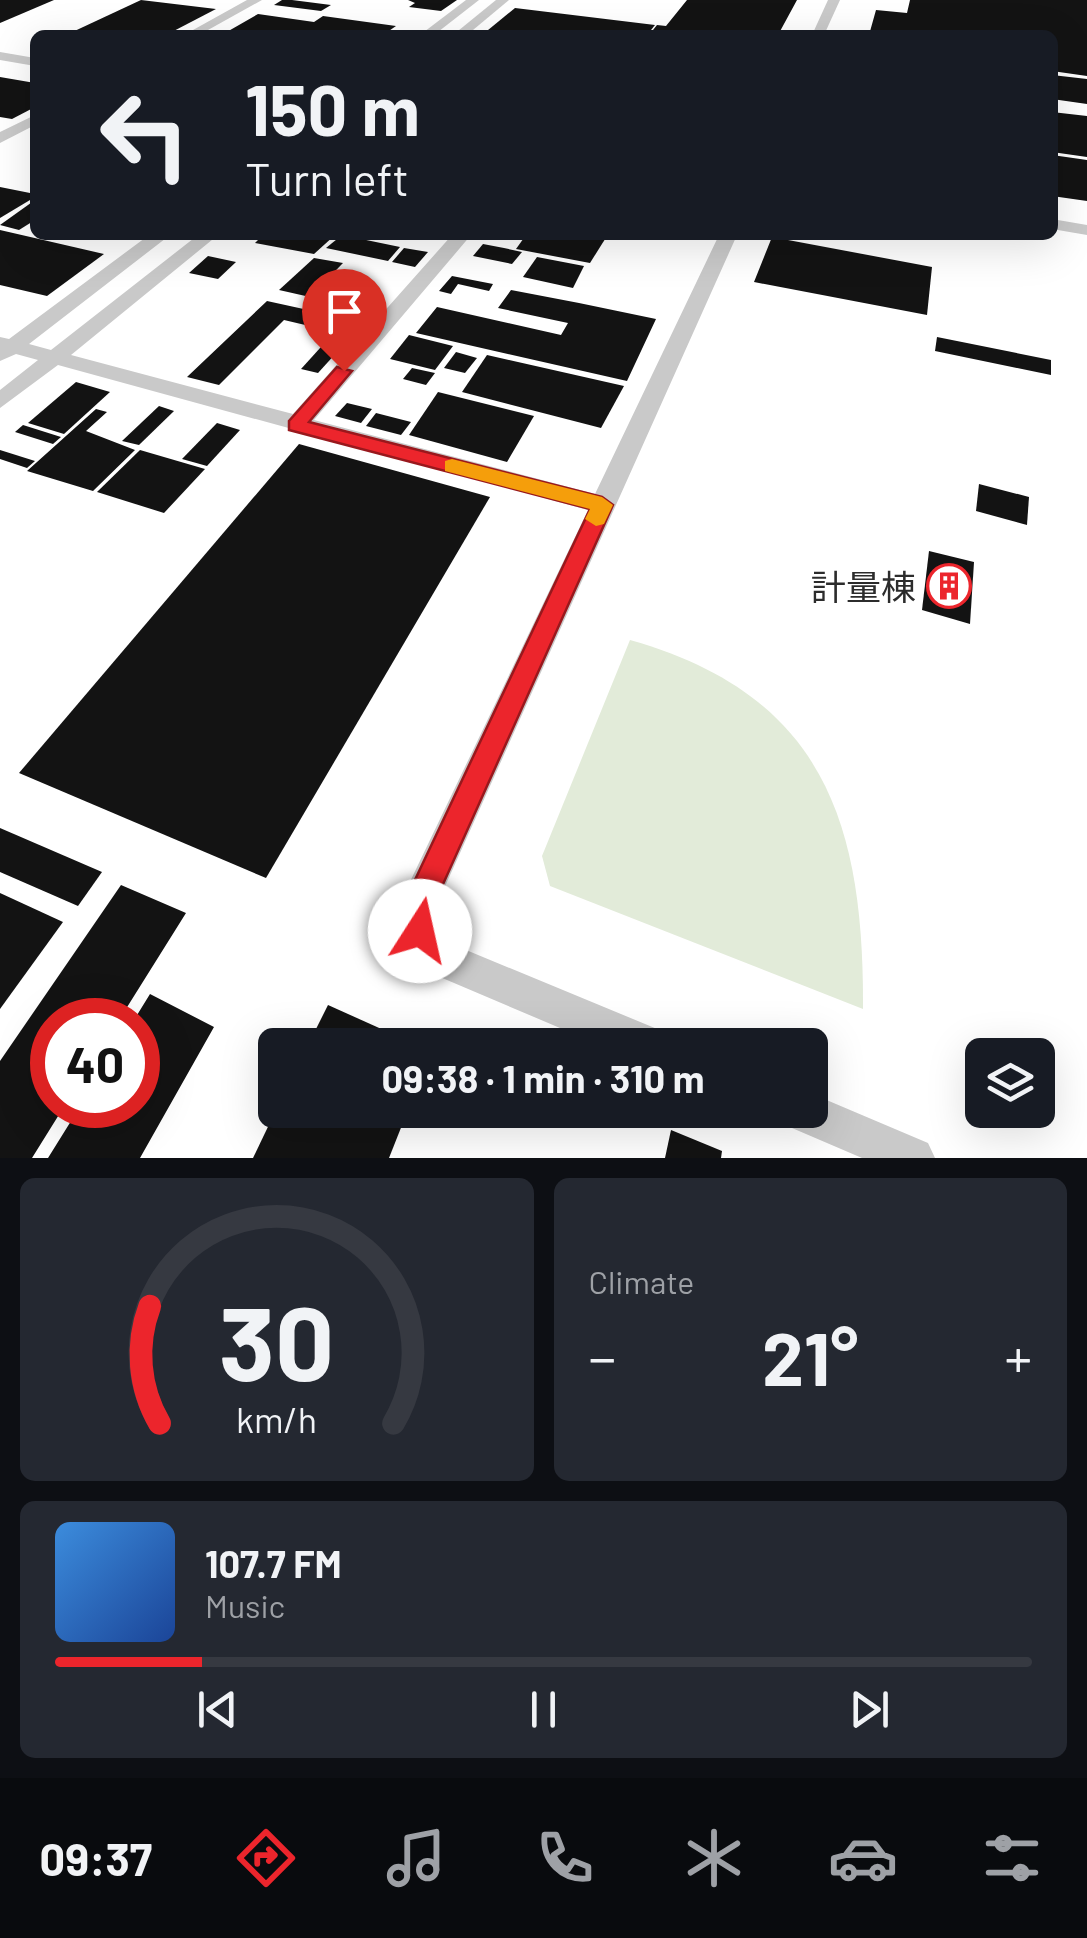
<!DOCTYPE html>
<html lang="en">
<head>
<meta charset="utf-8">
<style>
	body { margin:0; font-family:Barlow,"Noto Sans JP",sans-serif; background:#242831; color:#f1f3f6; height:100vh; display:flex; flex-direction:column; font-size:38px; white-space:nowrap }
	* { box-sizing:border-box; margin:0 }
	p { font-size:32px; color:#9ea1a6 }
	.icon { flex:none; width:55px; height:55px; fill:none; stroke:currentColor; stroke-width:2; stroke-linecap:round; stroke-linejoin:round }
	.map { position:relative; height:1158px; overflow:hidden }
	.drawer { display:flex; flex-direction:column; gap:20px; padding:20px; background:#0d0f14; flex:1 }
	.drawer>* { flex:none }
	.top-card { position:absolute; left:30px; top:30px; width:1028px; height:210px; border-radius:15px; box-shadow:0 10px 40px #0002; background:#171b24; color:#f1f3f6; overflow:hidden }
	.fabs { position:absolute; left:965px; top:1038px; display:grid; gap:20px }
	.fabs a { display:grid; place-items:center; width:90px; height:90px; border-radius:15px; background:#171b24; box-shadow:0 10px 40px #0002; font-size:50px }
	.speed { position:absolute; left:30px; top:998px; display:flex; gap:20px; font-size:50px; font-weight:700; text-align:center }
	.speed>* { display:grid; place-content:center; width:130px; height:130px; border-radius:50%; background:#171b24; box-shadow:0 10px 40px #0002; line-height:1 }
	.speed .limit { border:15px solid #d22; background:#fff; color:#111 }
	.pin { position:absolute; display:grid; place-items:center; width:85px; height:85px; color:#fff; margin:-102px -42px; border-radius:50% 50% 50% 0; rotate:-45deg; box-shadow:0 0 10px #0007 }
	.pin .icon { rotate:45deg }
	.me { position:absolute; width:110px; margin:-55px; rotate:10deg; stroke-linejoin:round; filter:drop-shadow(0 0 8px #0008) }
	.turn { display:flex; align-items:center; gap:35px; height:210px; padding:0 50px; font-size:45px }
	.turn .icon { width:130px; height:130px; stroke-width:2.5 }
	.turn b { display:block; font-size:70px; line-height:85px }
	.big { font-size:75px; font-weight:700; line-height:1.1 }
	.drawer .widget { flex:1; display:flex; flex-direction:column; justify-content:center; gap:15px; min-width:0; padding:0 35px; border-radius:15px; background:#242831 }
	.drawer .dial { align-items:center; gap:0 }
	.dial svg { height:260px; overflow:visible; fill:none; stroke:#363941; stroke-width:7; stroke-linecap:round; text-anchor:middle }
	.dial text { fill:#f1f3f6; stroke:none }
	.song { display:flex; align-items:center; gap:30px }
	.cover { width:120px; height:120px; border-radius:15px; background:linear-gradient(135deg,hsl(210 70% 55%),hsl(220 70% 35%)) }
	.played { height:10px; border-radius:5px; background:linear-gradient(90deg,#ec252c 15%,#363941 15%) }
	.keys { display:flex; justify-content:space-around; direction:ltr }
	.heat { display:flex; justify-content:space-between; align-items:center; font-size:55px; direction:ltr }
	.drawer .tiles { flex:1; display:grid; gap:20px; grid-template-columns:1fr 1fr }
	.widget:last-child { grid-column:span 2 }
	.trip { position:absolute; left:258px; top:1028px; width:570px; height:100px; border-radius:15px; background:#171b24; box-shadow:0 10px 40px #0002; font-weight:700; line-height:100px; text-align:center }
	.dock { display:flex; height:160px; justify-content:space-around; align-items:center; background:#090b0e; color:#9ea1a6 }
	.dock .icon { width:70px; height:70px }
	.dock .on { color:#ec252c }
	.dock b { font-size:45px; color:#f1f3f6 }
	.map>svg:first-child { display:block }
</style>
</head>
<body>
<div class="map">
<svg width="1087" height="1158" viewBox="0 0 1087 1158">
	<rect width="100%" height="100%" fill="#fff"/>
	<path fill="#e2ebd9" d="M630 640C824 695 864 823 863 1009L550 886 542 856Z"/>
	<g fill="#131313">
		<polygon points="0,0 54,0 0,23"/>
		<polygon points="141,0 216,9 166,35 66,35"/>
		<polygon points="282,0 292,0 331,5 321,11 274,5"/>
		<polygon points="408,0 457,0 441,11 409,7 415,3"/>
		<polygon points="687,0 797,0 778,35 649,35 657,25 666,26"/>
		<polygon points="910,0 1087,0 1087,76 1052,71 1052,35 869,35 876,10 907,13"/>
		<polygon points="515,8 655,25 647,35 482,35"/>
		<polygon points="258,14 314,22 323,16 396,26 383,35 225,33"/>
		<polygon points="1052,75 1087,79 1087,104 1052,99"/>
		<polygon points="0,77 35,83 35,107 12,119 0,117"/>
		<polygon points="1052,112 1087,116 1087,157 1052,152"/>
		<polygon points="1052,155 1087,160 1087,201 1052,196"/>
		<polygon points="0,187 35,194 35,197 0,218"/>
		<polygon points="35,200 35,220 19,230 0,225"/>
		<polygon points="0,230 104,254 47,296 0,285"/>
		<polygon points="263,235 335,235 314,254 255,243"/>
		<polygon points="342,235 400,247 388,261 326,248"/>
		<polygon points="526,235 603,235 607,236 590,263 516,249"/>
		<polygon points="772,237 932,267 927,315 754,282"/>
		<polygon points="483,244 504,248 522,252 512,264 473,256"/>
		<polygon points="404,248 428,252 415,267 392,262"/>
		<polygon points="208,256 236,262 218,279 189,273"/>
		<polygon points="537,257 584,266 573,288 523,277"/>
		<polygon points="314,258 343,263 310,297 279,290"/>
		<polygon points="452,276 493,284 489,291 458,284 451,294 439,291"/>
		<polygon points="511,290 579,303 656,319 627,381 416,333 437,307 561,335 568,323 498,308"/>
		<polygon points="346,299 377,306 366,319 335,312"/>
		<polygon points="267,301 363,322 352,336 284,320 219,385 187,377"/>
		<polygon points="409,335 453,346 435,370 390,359"/>
		<polygon points="330,337 347,341 318,373 301,369"/>
		<polygon points="937,337 1051,360 1051,375 935,351"/>
		<polygon points="456,352 477,358 465,373 444,368"/>
		<polygon points="487,355 624,386 601,428 462,392"/>
		<polygon points="412,368 435,373 426,385 403,379"/>
		<polygon points="76,382 110,392 64,434 28,423"/>
		<polygon points="438,392 534,416 507,462 409,435"/>
		<polygon points="347,403 372,409 361,423 335,416"/>
		<polygon points="159,406 174,411 139,445 122,441"/>
		<polygon points="96,409 107,412 86,431 135,450 93,491 27,471"/>
		<polygon points="376,413 411,422 401,435 366,426"/>
		<polygon points="217,423 240,430 207,466 182,459"/>
		<polygon points="23,425 61,437 53,444 15,432"/>
		<polygon points="299,444 490,497 266,878 19,773"/>
		<polygon points="0,450 35,461 27,468 0,459"/>
		<polygon points="140,450 205,469 164,513 97,492"/>
		<polygon points="979,484 1029,497 1027,525 976,511"/>
		<polygon points="929,551 974,562 970,624 922,610"/>
		<polygon points="0,828 102,872 78,906 0,872"/>
		<polygon points="121,885 186,913 119,1020 52,1020 52,1105 65,1105 32,1158 0,1158 0,1061"/>
		<polygon points="0,893 63,922 0,1009"/>
		<polygon points="150,994 214,1027 140,1158 48,1158 81,1105 138,1105 134,1020"/>
		<polygon points="328,1005 417,1045 308,1045"/>
		<polygon points="276,1110 408,1110 389,1158 253,1158"/>
		<polygon points="671,1130 722,1151 721,1158 665,1158"/>
	</g>
	<g fill="none" stroke-linecap="round" stroke-linejoin="round">
		<g fill="#c9c9c9" fill-rule="evenodd">
			<polygon points="247,0 262,0 199,35 184,35"/>
			<polygon points="466,0 479,0 434,35 420,35"/>
			<polygon points="496,0 509,0 467,35 453,35"/>
			<polygon points="828,0 840,0 824,35 812,35"/>
			<polygon points="0,52 35,58 35,66 0,60"/>
			<polygon points="35,115 35,125 0,143 0,132"/>
			<polygon points="1052,219 1087,225 1087,235 1052,229"/>
			<path d="M149 235H170L29 344 51 350 198 235H218L71 355 293 414 452 235H471L314 420 595 494 719 235H737L438 902 442 940 662 1031 668 1045H600L414 966C403 941 396 915 407 888L588 510 58 365 0 408V390L38 360 16 354 0 361V337L9 339Z"/>
			<polygon points="810,1093 928,1143 935,1158 862,1158 785,1125 779,1110 810,1110"/>
		</g>
	</g>
	<polygon fill="#ec252c" stroke="#99181d" stroke-width="2.5" points="337,367 352,371 309,422 602,497 613,505 435,902 430,942 420,947 409,942 404,931 405,901 590,509 289,430 289,421"/>
	<polygon fill="#f59e0b" points="452,459 602,497 613,505 604,524 596,526 585,519 590,509 445,471 445,461"/>
	<defs>
		<g id="building-ring" transform="scale(2.25)"><circle r="9.5" fill="#fff" stroke="#ec252c" stroke-width="1.5"/><path d="M-4-6H4V6H1V3H-1V6H-4ZM-2.5-4.3h1.7v1.8h-1.7ZM.8-4.3h1.7v1.8H.8ZM-2.5-1h1.7V.8h-1.7ZM.8-1h1.7V.8H.8Z" fill="#ec252c"/></g>
	</defs>
	<g fill-rule="evenodd">
		<use href="#building-ring" x="949" y="586"/>
	</g>
	<g text-anchor="middle" dominant-baseline="central" stroke-width="10" stroke-linejoin="round" paint-order="stroke">
		<g font-size="35" fill="#2c2c2c" stroke="#fff" text-anchor="end">
			<text x="916" y="586">計量棟</text>
		</g>
	</g>
</svg>
<div class="fabs">
<a><svg class="icon" aria-label="layers" viewBox="0 0 24 24"><path d="M12 4l9 5-9 5-9-5zM3 14l9 5 9-5"/></svg></a>
</div>
<div class="speed"><div class="limit">40</div></div>
<div class="pin" style="left:344px;top:371px;background:#d93025"><svg class="icon" aria-label="arrive" viewBox="0 0 24 24"><path d="M6 21V4h12l-3 4 3 4H6"/></svg></div>
<svg class="me" style="left:420px;top:931px" viewBox="-20 -20 40 40"><circle r="19" fill="#fff"/><path d="M0-13L10 11 0 6-10 11z" fill="#ec252c"/></svg>
<div class="trip">09:38 · 1 min · 310 m</div>
<div class="top-card">
<div class="turn"><svg class="icon" aria-label="left" viewBox="0 0 24 24"><path d="M17 20v-9H6M10 6l-5 5 5 5"/></svg><div><b>150 m</b>Turn left</div></div>
</div>
</div>
<section class="drawer">
<div class="tiles">
<div class="widget dial"><svg viewBox="0 0 100 80">
<path d="M14 69A42 42 0 1 1 86 69"/>
<path d="M14 69A42 42 0 0 1 11 33" stroke="#ec252c"/>
<text x="50" y="56" font-size="32" font-weight="700">30</text>
<text x="50" y="72" font-size="11">km/h</text>
</svg></div>
<div class="widget"><p>Climate</p>
<div class="heat"><a>−</a><b class="big">21°</b><a>+</a></div>
</div>
<div class="widget">
<div class="song"><i class="cover"></i><div><b>107.7 FM</b><p>Music</p></div></div>
<div class="played"></div>
<div class="keys"><svg class="icon" aria-label="previous" viewBox="0 0 24 24"><path d="M18 5L8 12l10 7zM5 5v14"/></svg><svg class="icon" aria-label="pause" viewBox="0 0 24 24"><path d="M8 5v14M16 5v14"/></svg><svg class="icon" aria-label="next" viewBox="0 0 24 24"><path d="M6 5l10 7-10 7zM19 5v14"/></svg></div>
</div>
</div>
</section>
<nav class="dock">
<b>09:37</b>
<svg class="icon on" aria-label="directions" viewBox="0 0 24 24"><path d="M12 3l9 9-9 9-9-9zM9 14v-3h6M13 9l2 2-2 2"/></svg>
<svg class="icon" aria-label="music" viewBox="0 0 24 24"><path d="M9 18V5l10-2v13"/><circle cx="6" cy="18" r="3"/><circle cx="16" cy="16" r="3"/></svg>
<svg class="icon" aria-label="phone" viewBox="0 0 24 24"><path d="M5 4h4l2 5-3 2q2 4 5 5l2-3 5 2v4C11 20 4 13 5 4z"/></svg>
<svg class="icon" aria-label="climate" viewBox="0 0 24 24"><path d="M12 3v18M4 7l16 10M4 17L20 7"/></svg>
<svg class="icon" aria-label="car" viewBox="0 0 24 24"><path d="M5 17H2v-5l4-1 3-4h7l3 4 3 1v5h-3M9 17h6M6 11h13"/><circle cx="7" cy="17" r="2"/><circle cx="17" cy="17" r="2"/></svg>
<svg class="icon" aria-label="filters" viewBox="0 0 24 24"><path d="M4 7h16M4 17h16"/><circle cx="9" cy="7" r="2"/><circle cx="15" cy="17" r="2"/></svg>
</nav>
</body>
</html>
